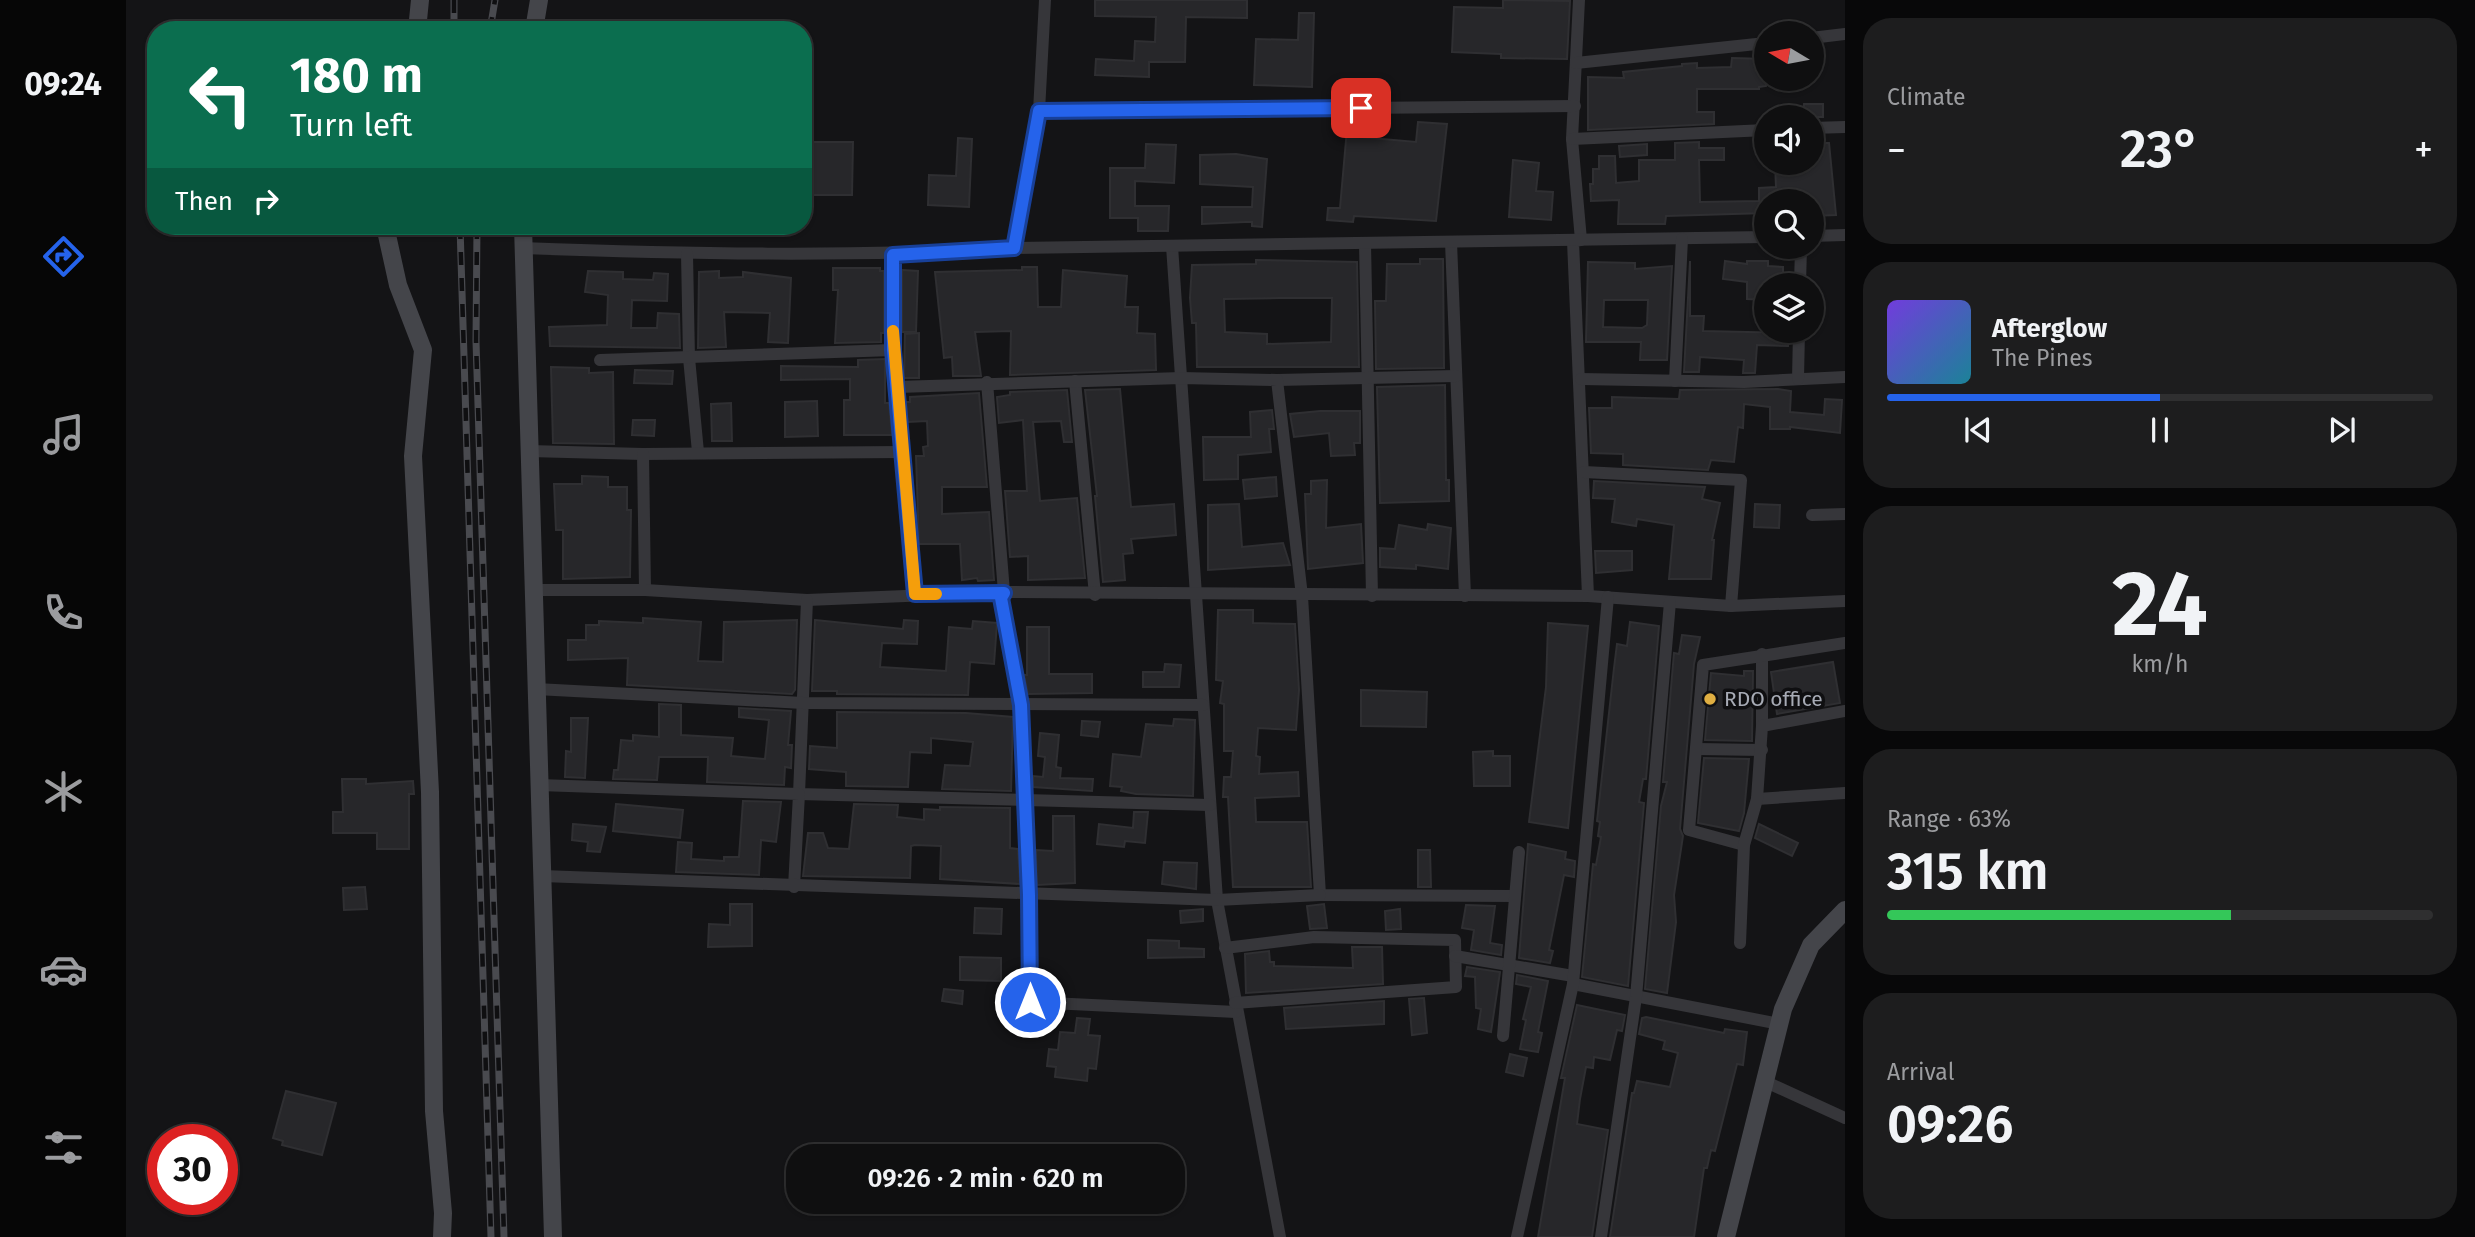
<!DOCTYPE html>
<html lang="en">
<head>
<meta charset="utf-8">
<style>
	body { margin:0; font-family:"Fira Sans",sans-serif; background:#1d1d1e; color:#f1f3f6; height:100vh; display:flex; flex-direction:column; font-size:26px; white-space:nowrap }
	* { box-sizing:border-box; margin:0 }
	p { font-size:23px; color:#9b9c9f }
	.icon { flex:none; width:38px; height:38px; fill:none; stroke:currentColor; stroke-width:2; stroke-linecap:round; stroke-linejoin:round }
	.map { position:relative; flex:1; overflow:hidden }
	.drawer { display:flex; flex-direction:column; gap:18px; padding:18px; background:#080809; width:630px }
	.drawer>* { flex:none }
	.banner { position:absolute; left:21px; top:21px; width:665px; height:214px; border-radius:28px; box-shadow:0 2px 5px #0004,0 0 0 2px #2f2f30; background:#0b6e4f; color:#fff; overflow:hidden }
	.needle { width:46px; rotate:280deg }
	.fabs { position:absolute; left:1628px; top:21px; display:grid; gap:14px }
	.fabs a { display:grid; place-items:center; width:70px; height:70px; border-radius:50%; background:#0f0f10; box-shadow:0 2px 5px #0004,0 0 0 2px #2f2f30; font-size:35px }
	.speed { position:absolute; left:21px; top:1124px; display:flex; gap:14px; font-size:35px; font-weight:700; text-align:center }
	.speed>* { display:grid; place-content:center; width:91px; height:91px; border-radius:50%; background:#0f0f10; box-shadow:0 2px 5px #0004,0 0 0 2px #2f2f30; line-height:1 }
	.speed .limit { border:10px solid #d22; background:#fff; color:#111 }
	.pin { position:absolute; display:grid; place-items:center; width:60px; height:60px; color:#fff; margin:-30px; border-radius:14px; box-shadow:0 4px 10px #0006 }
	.me { position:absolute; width:77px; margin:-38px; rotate:0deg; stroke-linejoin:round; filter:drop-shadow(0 0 5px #0008) }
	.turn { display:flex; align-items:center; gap:24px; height:147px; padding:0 28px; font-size:32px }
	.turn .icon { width:91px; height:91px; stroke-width:2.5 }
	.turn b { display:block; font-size:49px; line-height:60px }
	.then { display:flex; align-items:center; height:66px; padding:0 28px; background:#0003; gap:14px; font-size:26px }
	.big { font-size:52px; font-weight:600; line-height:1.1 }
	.drawer .widget { flex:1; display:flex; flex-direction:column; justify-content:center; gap:10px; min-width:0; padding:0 24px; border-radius:28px; background:#1d1d1e }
	.drawer .dial { align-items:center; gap:0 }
	.dial b { font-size:91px; line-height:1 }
	.song { display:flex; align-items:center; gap:21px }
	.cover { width:84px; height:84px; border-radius:10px; background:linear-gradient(135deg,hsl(260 70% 55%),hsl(190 70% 35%)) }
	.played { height:7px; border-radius:4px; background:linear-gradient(90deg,#2563eb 50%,#2f2f30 50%) }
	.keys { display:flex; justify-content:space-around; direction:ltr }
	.heat { display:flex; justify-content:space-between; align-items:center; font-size:38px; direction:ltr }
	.charge { height:10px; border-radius:5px; background:linear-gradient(90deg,#34c759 63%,#2f2f30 0) }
	.trip { position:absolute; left:660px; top:1144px; width:399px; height:70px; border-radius:28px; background:#0f0f10; box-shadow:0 2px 5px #0004,0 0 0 2px #2f2f30; font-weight:600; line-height:70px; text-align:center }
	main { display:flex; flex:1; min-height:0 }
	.dock { display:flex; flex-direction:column; width:126px; justify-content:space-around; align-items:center; background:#060606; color:#9b9c9f }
	.dock .icon { width:49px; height:49px }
	.dock .on { color:#2563eb }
	.dock b { font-size:32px; color:#f1f3f6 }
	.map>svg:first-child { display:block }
</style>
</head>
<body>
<main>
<nav class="dock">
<b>09:24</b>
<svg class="icon on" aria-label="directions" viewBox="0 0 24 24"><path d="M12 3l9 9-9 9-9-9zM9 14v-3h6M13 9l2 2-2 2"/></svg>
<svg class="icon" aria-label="music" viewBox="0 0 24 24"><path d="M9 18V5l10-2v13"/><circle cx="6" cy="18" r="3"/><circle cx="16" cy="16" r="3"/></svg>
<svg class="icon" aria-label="phone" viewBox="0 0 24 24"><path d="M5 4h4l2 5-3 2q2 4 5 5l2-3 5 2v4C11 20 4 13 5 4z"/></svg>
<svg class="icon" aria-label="climate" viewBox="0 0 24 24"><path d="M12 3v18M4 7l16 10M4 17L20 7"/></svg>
<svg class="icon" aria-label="car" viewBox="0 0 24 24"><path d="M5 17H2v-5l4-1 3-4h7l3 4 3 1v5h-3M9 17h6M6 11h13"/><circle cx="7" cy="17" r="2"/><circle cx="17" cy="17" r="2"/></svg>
<svg class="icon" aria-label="filters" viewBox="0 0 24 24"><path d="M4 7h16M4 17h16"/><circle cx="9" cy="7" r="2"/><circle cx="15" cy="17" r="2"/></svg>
</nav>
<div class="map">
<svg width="1719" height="1237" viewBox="0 0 1719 1237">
	<rect width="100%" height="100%" fill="#141416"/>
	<g fill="#27272a" stroke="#2f2f32" stroke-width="2" fill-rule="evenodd">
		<polygon points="969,0 1121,0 1121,18 1060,17 1059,62 1023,62 1023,77 969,75 970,59 1008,61 1009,41 1029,42 1030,17 969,16"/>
		<polygon points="1377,0 1444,1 1441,59 1375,58 1375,54 1326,52 1328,7 1377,8"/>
		<polygon points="1173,13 1188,13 1186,87 1128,85 1130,39 1172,40"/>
		<polygon points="1606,58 1640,59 1640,86 1633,87 1633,89 1571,89 1571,112 1588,112 1588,124 1462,130 1462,77 1498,78 1497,72 1556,66 1556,64 1571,63 1571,68 1605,67"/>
		<polygon points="1678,104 1697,104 1697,117 1677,117"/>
		<polygon points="1292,122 1321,124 1310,221 1228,216 1227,222 1201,220 1202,208 1214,208 1221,129 1235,130 1234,137 1290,142"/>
		<polygon points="832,138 846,139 843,207 802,205 803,175 830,176"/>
		<polygon points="677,142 727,142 726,195 677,195"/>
		<polygon points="1573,142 1573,148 1598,148 1598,160 1573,160 1574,202 1633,201 1633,188 1650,187 1649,163 1685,163 1685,143 1703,143 1710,215 1685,216 1685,201 1640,201 1640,213 1540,216 1539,224 1492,224 1493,200 1465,201 1464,184 1467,184 1467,169 1473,169 1473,156 1489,156 1490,183 1513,181 1513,160 1549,160 1549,143"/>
		<polygon points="1020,144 1050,145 1048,183 1009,181 1009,206 1043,206 1042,231 1012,231 1012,218 984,218 984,168 1019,168"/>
		<polygon points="1521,144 1521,155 1494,157 1493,146"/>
		<polygon points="1110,154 1141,159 1136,227 1126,226 1126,222 1119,222 1076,224 1076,207 1126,207 1127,187 1074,184 1074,155"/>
		<polygon points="1387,160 1413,163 1410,191 1427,192 1425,220 1383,217"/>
		<polygon points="1294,259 1317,259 1318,368 1250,369 1249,301 1260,301 1261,264 1294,264"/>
		<path d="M1130 260 1231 262 1233 367H1071L1070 323H1066L1064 298 1066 265 1130 264ZM1153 298H1206L1205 342 1141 344V334L1099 332 1098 299Z"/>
		<polygon points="1564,261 1564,316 1578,316 1577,331 1663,333 1662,346 1631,345 1629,373 1617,373 1618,360 1574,357 1573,372 1558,372"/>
		<polygon points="1599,261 1621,264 1621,261 1642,261 1642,266 1657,267 1657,285 1640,285 1640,300 1621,299 1621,282 1597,279"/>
		<path d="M1462 262 1509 263V269L1546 266 1541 360H1514L1515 342H1460ZM1478 300H1522L1521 325 1516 328 1477 327Z"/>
		<polygon points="896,267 911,267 912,307 935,307 937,270 1001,276 999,307 1012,307 1011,333 1029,334 1030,370 884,375 885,331 849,332 855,376 827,376 826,357 818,358 809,272 896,270"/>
		<polygon points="707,268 754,268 754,271 758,271 758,333 755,333 755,342 709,343 712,290 707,290"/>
		<polygon points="776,270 792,271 790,332 776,332"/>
		<polygon points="462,271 497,272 497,279 527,280 528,273 542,274 541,301 506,300 505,328 531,328 532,313 553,314 554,348 424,346 423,327 481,325 482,295 459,292"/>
		<polygon points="593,271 593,278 617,277 617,272 665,278 662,343 642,342 644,313 598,312 600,347 572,348 573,272"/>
		<polygon points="793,333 793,378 778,378 779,334"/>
		<polygon points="759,359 759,403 763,403 766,435 718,435 718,400 724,400 724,379 655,380 655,366 732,367 732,360"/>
		<polygon points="425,367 463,368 463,373 487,372 488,444 427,443"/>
		<polygon points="509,370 547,371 546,384 508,383"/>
		<polygon points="1319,385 1320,480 1323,480 1323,501 1254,503 1251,387"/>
		<polygon points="994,389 1005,507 1048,504 1050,535 1005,539 1007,553 997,554 999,580 977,582 969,496 971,496 959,390"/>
		<polygon points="1652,389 1665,391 1664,412 1698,415 1699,399 1716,400 1714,433 1664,427 1664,429 1644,429 1644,407 1618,404 1617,428 1612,427 1608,462 1585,460 1582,470 1497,465 1497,454 1465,453 1463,408 1486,408 1486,397 1553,399 1554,390"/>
		<polygon points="941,390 946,442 938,442 935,421 907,422 911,466 914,501 951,498 959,578 902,580 902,556 884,557 879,491 901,491 897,420 873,423 871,397 884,395 884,392"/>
		<polygon points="853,393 861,487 816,487 816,514 863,512 868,580 852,581 851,578 836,580 834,544 793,544 790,456 798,456 797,447 802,446 801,421 782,422 780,402 784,402 784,397"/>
		<polygon points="691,401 692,436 659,437 659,402"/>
		<polygon points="605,403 606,441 586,441 585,404"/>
		<polygon points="1146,410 1148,429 1143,429 1145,452 1112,455 1112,479 1078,480 1077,437 1125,437 1124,412"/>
		<polygon points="1194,411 1234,411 1234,443 1228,443 1229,455 1205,456 1203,433 1168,437 1164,414"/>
		<polygon points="507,420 529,420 528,436 506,435"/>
		<polygon points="456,476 482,477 482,487 501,487 501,510 505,510 504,577 437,579 437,530 430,530 428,484 456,484"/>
		<polygon points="1150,477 1151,496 1119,499 1117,480"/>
		<polygon points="1201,480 1200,528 1235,524 1237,563 1182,569 1179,494 1185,494 1185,481"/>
		<polygon points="1468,481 1579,487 1576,499 1594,503 1586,540 1588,540 1585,579 1543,579 1548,525 1511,519 1510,526 1486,522 1489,499 1467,498"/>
		<polygon points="1113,504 1116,547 1157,543 1164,565 1082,570 1082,505"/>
		<polygon points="1629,504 1654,505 1653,528 1628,527"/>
		<polygon points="1302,524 1325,528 1322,569 1290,565 1290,569 1254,567 1254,548 1269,549 1273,525 1301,530"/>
		<polygon points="1469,551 1506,551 1506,570 1470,573"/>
		<polygon points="1092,610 1127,610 1127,623 1169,624 1173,690 1170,730 1132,728 1130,756 1134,757 1133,774 1172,772 1173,796 1129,798 1130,822 1181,822 1185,887 1107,887 1102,797 1097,797 1098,777 1105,777 1107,751 1098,751 1098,704 1094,703 1097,681 1090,680"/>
		<polygon points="517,618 575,622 572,661 597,662 598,622 671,620 669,690 666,694 501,685 502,658 442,660 442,640 460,640 460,625 473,625 473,621 517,623"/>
		<polygon points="689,620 777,629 778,620 792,621 791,644 756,643 754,667 820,671 823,627 846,629 847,621 871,623 868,664 844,662 842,695 711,694 711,691 686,691"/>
		<polygon points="1504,622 1533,626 1520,779 1517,779 1513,802 1518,803 1502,986 1456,977 1467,864 1470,865 1475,837 1472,836 1474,822 1471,821 1488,668 1491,644 1501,646"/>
		<polygon points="1422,623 1462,626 1442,828 1403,822 1420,687"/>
		<polygon points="901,627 923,627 923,674 966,674 966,693 902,694 898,675 901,675"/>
		<polygon points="1556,635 1574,637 1568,664 1554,829 1557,836 1548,895 1550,922 1541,993 1519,989 1535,806 1541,782 1537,782 1548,653 1553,654"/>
		<polygon points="1707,662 1714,703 1651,714 1645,672"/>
		<polygon points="1039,664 1055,665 1053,687 1017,687 1017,672 1038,672"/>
		<polygon points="1618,671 1627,671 1626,741 1579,740 1585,673 1618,676"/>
		<polygon points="1235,690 1301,692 1300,727 1235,726"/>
		<polygon points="533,704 555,705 555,735 607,738 605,756 639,759 643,720 613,717 613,708 665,711 662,745 666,745 665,768 659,767 658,785 581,782 582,757 533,757 531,780 487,779 488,770 492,770 495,740 507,741 507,735 533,737"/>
		<polygon points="711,712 840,713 887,717 885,791 816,789 819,765 844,766 847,742 805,738 805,753 784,752 782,787 720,786 720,772 683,769 684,746 711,748"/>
		<polygon points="445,718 462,718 459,778 439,777 440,751 445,752"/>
		<polygon points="1048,719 1069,720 1067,796 1010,794 995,791 996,787 984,786 987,754 1015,757 1020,724 1047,726"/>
		<polygon points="956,721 974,722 972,737 955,735"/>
		<polygon points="914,733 933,735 930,767 935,768 934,778 967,779 966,791 907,787 907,776 917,777 919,757 912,756"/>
		<polygon points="1367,751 1367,756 1384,756 1384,786 1348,786 1347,752"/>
		<polygon points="1578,758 1623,759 1618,813 1613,831 1572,823"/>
		<polygon points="216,779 240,779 240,784 287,781 288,794 283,794 283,849 251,849 251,833 207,833 207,812 217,812"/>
		<polygon points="617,801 655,802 650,842 635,840 633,875 550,872 552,842 566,843 565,859 598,861 598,857 613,857"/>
		<polygon points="490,804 557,810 554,838 487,831"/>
		<polygon points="728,804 772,805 771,817 798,820 798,809 814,810 814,807 884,808 884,848 892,849 894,884 814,879 815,846 789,845 785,846 784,878 677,876 682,833 697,833 702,848 723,849"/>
		<polygon points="1008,812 1022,812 1019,843 999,841 998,847 971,844 973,824 1007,828"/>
		<polygon points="927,816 948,816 949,883 911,885 910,850 927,851"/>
		<polygon points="447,824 480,827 474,852 461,851 462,842 446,840"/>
		<polygon points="1633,824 1672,843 1666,856 1629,838"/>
		<polygon points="1402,844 1440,852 1439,859 1449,861 1448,877 1438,875 1423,950 1427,951 1424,963 1393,958"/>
		<polygon points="1292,850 1304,850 1305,887 1292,887"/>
		<polygon points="1038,862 1071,863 1070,889 1036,884"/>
		<polygon points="239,887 241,909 218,910 217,888"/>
		<polygon points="604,904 626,904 626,946 582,947 583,924 604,925"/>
		<polygon points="1198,904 1201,928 1184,929 1181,906"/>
		<polygon points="1340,905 1369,906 1364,943 1376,945 1375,955 1345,950 1348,930 1336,928"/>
		<polygon points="849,908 876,909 875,934 848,933"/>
		<polygon points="1077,909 1077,921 1055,923 1054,911"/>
		<polygon points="1274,909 1275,929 1260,930 1259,911"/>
		<polygon points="1022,940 1053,941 1053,948 1078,949 1078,957 1022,958"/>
		<polygon points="1226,947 1256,947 1257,984 1120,993 1119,954 1143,951 1144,962 1148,962 1148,966 1227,968"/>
		<polygon points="834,957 875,958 875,981 834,980"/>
		<polygon points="1341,967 1374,972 1365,1032 1352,1029 1355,1009 1350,1008 1349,977 1339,976"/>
		<polygon points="1391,975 1422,981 1412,1032 1416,1033 1412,1052 1394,1049 1400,1020 1397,1019 1405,987 1390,984"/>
		<polygon points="818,989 837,991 836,1004 816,1001"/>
		<polygon points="1298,998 1301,1033 1286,1035 1283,999"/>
		<polygon points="1258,1001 1258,1024 1160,1029 1158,1008"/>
		<polygon points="1451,1005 1499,1015 1496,1031 1491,1030 1484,1060 1468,1057 1467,1068 1460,1067 1454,1099 1451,1124 1482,1130 1466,1237 1412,1237 1439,1078 1435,1078"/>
		<polygon points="1520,1017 1598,1033 1599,1029 1621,1032 1617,1065 1611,1064 1589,1151 1585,1150 1581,1168 1578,1168 1568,1237 1484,1237 1506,1093 1508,1093 1511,1081 1544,1087 1552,1053 1537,1049 1539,1041 1513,1034 1516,1018"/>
		<polygon points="951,1018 964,1019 962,1035 974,1036 970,1069 962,1068 961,1081 929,1077 930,1067 921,1066 923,1049 932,1050 934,1032 949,1033"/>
		<polygon points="1384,1054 1401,1058 1397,1076 1380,1072"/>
		<polygon points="160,1091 210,1103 196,1155 156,1145 157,1141 147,1138"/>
	</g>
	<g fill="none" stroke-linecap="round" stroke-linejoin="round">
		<g stroke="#36363a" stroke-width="12">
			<polyline points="1453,0 1446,139 1455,240 1447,241 1462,596"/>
			<polyline points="1685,38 1719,34"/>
			<polyline points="1450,63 1640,43"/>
			<polyline points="913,111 1449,106"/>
			<polyline points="1685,128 1719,127"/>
			<polyline points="1446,139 1640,130"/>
			<polyline points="1685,236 1719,235"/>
			<polyline points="1325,242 1339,596"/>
			<polyline points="1239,243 1246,596"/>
			<polyline points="1046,246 1091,900 1154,1237"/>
			<path d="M396 248C560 254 724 257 888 248L1640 237"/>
			<polyline points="888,248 913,111 919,0"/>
			<polyline points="561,254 563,358 572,452"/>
			<polyline points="767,255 767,350 789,594"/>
			<polyline points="1674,285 1675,247"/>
			<polyline points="474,360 767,350"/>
			<polyline points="1455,379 1618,382 1719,377"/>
			<polyline points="1672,379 1673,331"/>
			<polyline points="1151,380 1330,376"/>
			<polyline points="949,381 969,595"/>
			<polyline points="1549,381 1556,239"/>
			<polyline points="861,382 878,592 875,598 895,705 903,895 904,1002 1110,1012"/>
			<polyline points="771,387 1055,378 1151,380 1176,596 1194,895 1389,896"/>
			<polyline points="403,451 517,454 777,452"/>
			<polyline points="517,454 519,590"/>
			<polyline points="1458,472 1615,480 1605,606"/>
			<polyline points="1686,515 1719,514"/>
			<polyline points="407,590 519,590 681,600 878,592 1462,596 1605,606 1719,601"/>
			<polyline points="681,600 673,794 1084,805"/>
			<polyline points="1636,654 1636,726"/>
			<polyline points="410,689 677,703 1077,705"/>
			<polyline points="1571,749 1636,750"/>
			<polyline points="413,785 673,794 668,887"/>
			<polyline points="1631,799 1719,793"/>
			<polyline points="1618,845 1563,830 1577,665 1719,643"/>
			<polyline points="416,876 1091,900 1194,895"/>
			<polyline points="1614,943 1618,845 1631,799 1636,726 1719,711"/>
			<polyline points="1099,948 1188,937 1329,940 1330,987 1109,1003"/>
			<polyline points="1329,956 1447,976"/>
			<polyline points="1447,984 1654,1024"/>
			<polyline points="1377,1036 1393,852"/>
			<polyline points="1640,1082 1719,1118"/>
			<polyline points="1391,1237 1447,984 1482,597"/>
			<polyline points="1475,1237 1510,997 1544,602"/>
		</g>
		<g stroke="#44454a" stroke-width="18">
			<polyline points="291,30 294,0"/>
			<polyline points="408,30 413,0"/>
			<polyline points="259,226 272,285 297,350 287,456 304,792 308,1111 317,1213 316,1237"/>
			<polyline points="397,226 427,1237"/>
			<polyline points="1600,1237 1657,1009 1685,945 1719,910"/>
		</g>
		<g stroke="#494a4f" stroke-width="7">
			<g id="rail">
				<polyline points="328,0 328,30"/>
				<polyline points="364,30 369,0"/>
				<polyline points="334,226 365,1237"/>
				<polyline points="351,226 350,341 378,1237"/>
			</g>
		</g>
		<use href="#rail" stroke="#0f0f11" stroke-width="4.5" stroke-dasharray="13" stroke-linecap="butt"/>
	</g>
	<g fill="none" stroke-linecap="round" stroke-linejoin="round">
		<g stroke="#184099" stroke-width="18">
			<polyline id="route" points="904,1002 903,895 895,705 875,598 878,593 789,594 767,350 767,255 888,248 913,111 1235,108"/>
		</g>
		<use href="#route" stroke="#2563eb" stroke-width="12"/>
		<polyline stroke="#f59e0b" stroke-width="12" points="767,331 789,594 810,594"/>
	</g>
	<circle fill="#e0af42" stroke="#0f0f11" stroke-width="2.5" cx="1584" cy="699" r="7"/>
	<g text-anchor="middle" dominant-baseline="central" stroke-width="7" stroke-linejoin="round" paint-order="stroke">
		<g font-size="21" fill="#a7abb5" stroke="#0f0f11" text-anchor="start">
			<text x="1598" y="699">RDO office</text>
		</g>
	</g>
</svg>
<div class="fabs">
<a><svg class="needle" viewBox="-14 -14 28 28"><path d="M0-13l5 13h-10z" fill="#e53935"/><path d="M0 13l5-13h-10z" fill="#9b9c9f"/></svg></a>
<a><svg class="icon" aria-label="sound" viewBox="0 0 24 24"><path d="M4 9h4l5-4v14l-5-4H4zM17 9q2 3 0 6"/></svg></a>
<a><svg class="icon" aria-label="search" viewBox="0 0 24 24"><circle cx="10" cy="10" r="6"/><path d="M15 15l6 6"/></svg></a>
<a><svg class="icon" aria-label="layers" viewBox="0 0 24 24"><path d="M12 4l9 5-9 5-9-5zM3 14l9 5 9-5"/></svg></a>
</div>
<div class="speed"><div class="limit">30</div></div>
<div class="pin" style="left:1235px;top:108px;background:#d93025"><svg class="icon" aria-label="arrive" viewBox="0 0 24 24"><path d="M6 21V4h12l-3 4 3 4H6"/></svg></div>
<svg class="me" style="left:904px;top:1002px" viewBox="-20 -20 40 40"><circle r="17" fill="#2563eb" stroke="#fff" stroke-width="3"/><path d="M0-11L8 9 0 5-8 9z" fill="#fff"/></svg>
<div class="trip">09:26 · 2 min · 620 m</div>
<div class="banner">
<div class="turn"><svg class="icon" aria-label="left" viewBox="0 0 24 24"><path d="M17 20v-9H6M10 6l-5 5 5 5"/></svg><div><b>180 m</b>Turn left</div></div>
<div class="then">Then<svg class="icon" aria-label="right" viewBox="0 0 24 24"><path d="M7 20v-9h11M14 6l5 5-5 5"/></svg></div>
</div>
</div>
<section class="drawer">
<div class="widget"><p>Climate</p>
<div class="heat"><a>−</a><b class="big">23°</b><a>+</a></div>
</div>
<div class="widget">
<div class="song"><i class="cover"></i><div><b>Afterglow</b><p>The Pines</p></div></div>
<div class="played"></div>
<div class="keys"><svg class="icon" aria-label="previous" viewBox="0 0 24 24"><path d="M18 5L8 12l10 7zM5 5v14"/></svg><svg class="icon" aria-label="pause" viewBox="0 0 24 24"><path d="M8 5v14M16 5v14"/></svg><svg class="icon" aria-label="next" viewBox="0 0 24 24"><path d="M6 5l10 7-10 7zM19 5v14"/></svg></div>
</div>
<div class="widget dial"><b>24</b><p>km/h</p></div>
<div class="widget"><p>Range · 63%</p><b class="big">315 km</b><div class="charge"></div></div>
<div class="widget"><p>Arrival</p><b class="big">09:26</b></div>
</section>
</main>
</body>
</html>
